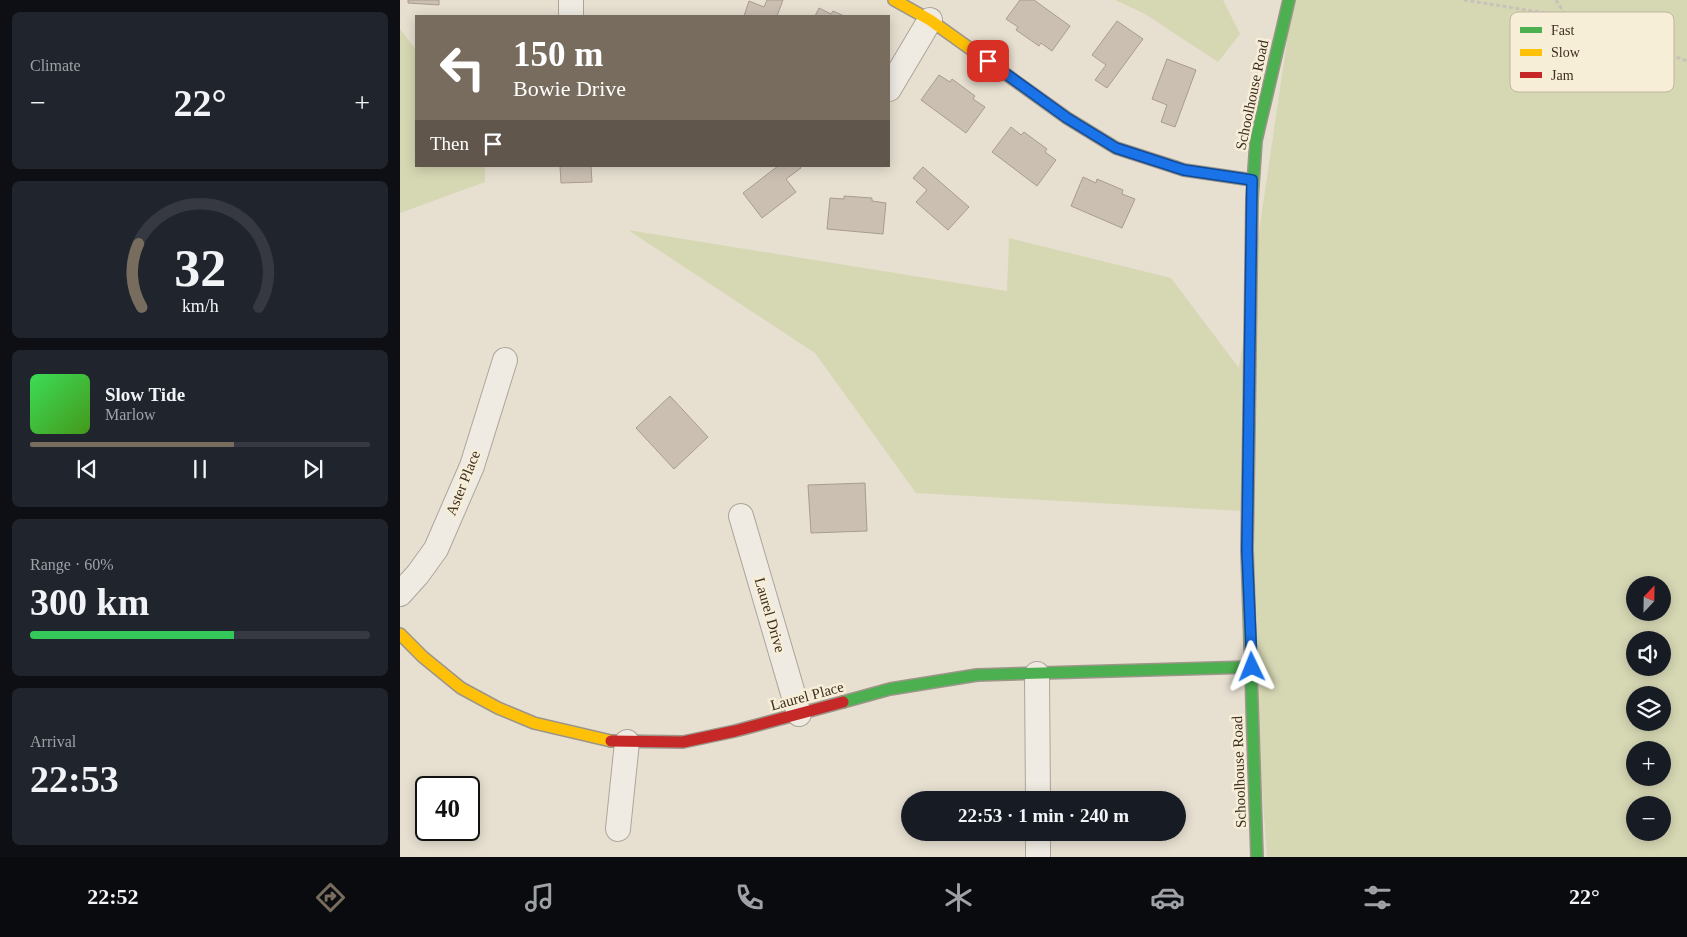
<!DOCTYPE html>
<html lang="en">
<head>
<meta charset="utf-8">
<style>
	body { margin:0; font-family:Georgia,serif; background:#20242c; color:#f1f3f6; height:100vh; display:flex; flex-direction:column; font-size:19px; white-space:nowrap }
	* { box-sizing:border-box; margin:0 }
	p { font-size:16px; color:#9ea1a6 }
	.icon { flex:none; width:28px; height:28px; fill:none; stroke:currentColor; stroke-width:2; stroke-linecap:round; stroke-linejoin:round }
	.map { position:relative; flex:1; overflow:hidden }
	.drawer { display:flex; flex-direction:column; gap:12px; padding:12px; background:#0d0f14; width:400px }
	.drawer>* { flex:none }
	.guide { position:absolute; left:15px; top:15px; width:475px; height:152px; border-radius:0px; box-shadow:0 2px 12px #0003; background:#786c5e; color:#fff; overflow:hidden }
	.needle { width:32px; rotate:22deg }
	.fabs { position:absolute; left:1226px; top:576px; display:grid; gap:10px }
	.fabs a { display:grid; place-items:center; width:45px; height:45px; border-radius:50%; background:#171b24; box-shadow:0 2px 12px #0003; font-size:25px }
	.speed { position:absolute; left:15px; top:776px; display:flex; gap:10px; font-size:25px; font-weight:700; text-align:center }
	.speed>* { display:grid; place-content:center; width:65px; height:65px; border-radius:50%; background:#171b24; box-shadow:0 2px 12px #0003; line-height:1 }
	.speed .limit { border:2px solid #111; border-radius:8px; background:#fff; color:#111 }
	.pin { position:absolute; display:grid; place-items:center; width:42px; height:42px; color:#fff; margin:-21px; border-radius:10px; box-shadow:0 2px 8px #0006 }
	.me { position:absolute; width:55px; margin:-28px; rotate:358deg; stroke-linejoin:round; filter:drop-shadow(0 0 4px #0008) }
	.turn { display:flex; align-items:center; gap:18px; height:105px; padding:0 15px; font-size:22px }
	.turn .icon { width:65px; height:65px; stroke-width:2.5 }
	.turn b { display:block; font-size:35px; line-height:42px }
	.then { display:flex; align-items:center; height:48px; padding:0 15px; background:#0003; gap:10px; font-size:19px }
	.big { font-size:38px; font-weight:700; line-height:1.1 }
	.drawer .tile { flex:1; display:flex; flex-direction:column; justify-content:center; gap:8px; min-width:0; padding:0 18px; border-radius:8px; background:#20242c }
	.drawer .dial { align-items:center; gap:0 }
	.dial svg { height:130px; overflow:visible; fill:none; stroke:#363941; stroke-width:7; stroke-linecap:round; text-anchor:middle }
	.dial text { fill:#f1f3f6; stroke:none }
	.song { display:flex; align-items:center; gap:15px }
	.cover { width:60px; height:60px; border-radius:8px; background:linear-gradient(135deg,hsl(130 70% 55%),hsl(100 70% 35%)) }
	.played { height:5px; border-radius:2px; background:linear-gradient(90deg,#786c5e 60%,#363941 60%) }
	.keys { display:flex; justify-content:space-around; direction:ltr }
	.heat { display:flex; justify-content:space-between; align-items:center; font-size:28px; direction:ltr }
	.charge { height:8px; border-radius:4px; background:linear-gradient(90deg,#34c759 60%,#363941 0) }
	.trip { position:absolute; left:501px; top:791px; width:285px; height:50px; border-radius:25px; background:#171b24; box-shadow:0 2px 12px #0003; font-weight:700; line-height:50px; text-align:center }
	.dock { display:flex; height:80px; justify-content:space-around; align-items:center; background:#090b0e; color:#9ea1a6 }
	.dock .icon { width:35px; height:35px }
	.dock .active { color:#786c5e }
	.dock b { font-size:22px; color:#f1f3f6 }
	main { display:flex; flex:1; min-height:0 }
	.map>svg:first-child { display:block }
</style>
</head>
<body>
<main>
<section class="drawer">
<div class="tile"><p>Climate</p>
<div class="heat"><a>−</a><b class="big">22°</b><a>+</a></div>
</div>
<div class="tile dial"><svg viewBox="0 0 100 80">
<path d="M14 69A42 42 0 1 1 86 69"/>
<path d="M14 69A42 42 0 0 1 12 30" stroke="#786c5e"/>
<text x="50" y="56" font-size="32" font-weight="700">32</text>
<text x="50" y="72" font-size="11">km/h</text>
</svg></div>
<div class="tile">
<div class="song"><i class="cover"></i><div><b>Slow Tide</b><p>Marlow</p></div></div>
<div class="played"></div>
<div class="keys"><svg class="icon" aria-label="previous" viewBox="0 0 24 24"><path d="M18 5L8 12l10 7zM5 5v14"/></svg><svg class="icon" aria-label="pause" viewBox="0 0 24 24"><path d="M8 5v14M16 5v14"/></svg><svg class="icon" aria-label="next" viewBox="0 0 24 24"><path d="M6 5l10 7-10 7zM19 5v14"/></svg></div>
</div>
<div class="tile"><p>Range · 60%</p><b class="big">300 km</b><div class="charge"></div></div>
<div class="tile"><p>Arrival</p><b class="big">22:53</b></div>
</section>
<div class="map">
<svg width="1287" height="857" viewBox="0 0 1287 857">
	<rect width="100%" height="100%" fill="#e7e0d1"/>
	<g fill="#d6d7b3" fill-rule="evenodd">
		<polygon points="715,0 823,0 840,34 818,62 745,14"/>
		<path d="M893 0H1287V857H867L842 511 516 493 415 353 228 230 607 291 609 238 771 278 839 368ZM1235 585H1262V612H1235ZM1235 640H1262V668H1235ZM1235 695H1262V722H1235ZM1235 750H1262V778H1235ZM1235 805H1262V832H1235Z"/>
		<polygon points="0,29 16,50 16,166 85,166 85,182 0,213"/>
	</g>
	<g fill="#cbbfb2" stroke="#a89c90">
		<polygon points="8,0 39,0 39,5 8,3"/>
		<polygon points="367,0 383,0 377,16 344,16 349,1 364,7"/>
		<polygon points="620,0 634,0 670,26 652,51 641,43 639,46 616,30 618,27 606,19"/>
		<polygon points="419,8 431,14 433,11 444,16 415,16"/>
		<polygon points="717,21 743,39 707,88 695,80 706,65 692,55"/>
		<polygon points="767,59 796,70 775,127 761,122 767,105 752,99"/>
		<polygon points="539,75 550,82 552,79 575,96 573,99 585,107 566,133 521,100"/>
		<polygon points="611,127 621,135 624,132 647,149 645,152 656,160 637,186 592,152"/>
		<polygon points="160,166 191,166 192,182 161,183"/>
		<polygon points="378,166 400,166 401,168 386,179 396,192 362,218 343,193"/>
		<polygon points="523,167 569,207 548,230 516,202 527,190 513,178"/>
		<polygon points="683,177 696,183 697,179 723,190 722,194 735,199 722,228 671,206"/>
		<polygon points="444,196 472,198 472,201 486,203 483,234 427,229 430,198 444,199"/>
		<polygon points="270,396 308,437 274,469 236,428"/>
		<polygon points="465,483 467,531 411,533 408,485"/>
	</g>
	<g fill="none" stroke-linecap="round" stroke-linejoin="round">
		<g stroke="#ada599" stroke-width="26">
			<g id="street">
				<polyline points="171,16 171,0"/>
				<polyline points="489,89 530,20"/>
				<polyline points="341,516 399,714"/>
				<polyline points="0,594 18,574 36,549 72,466 105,360"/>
				<polyline points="637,674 638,800"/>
				<polyline points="218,829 227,742"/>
				<polyline points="638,832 638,857"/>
			</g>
		</g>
		<g stroke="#9c958a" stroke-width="14">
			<g id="fast">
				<polyline points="775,167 784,170 852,180"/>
				<polyline points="852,199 856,141 889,0"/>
				<polyline points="849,422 847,550 857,857"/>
				<polyline points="443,702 490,689 577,675 851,667"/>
			</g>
		</g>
		<g stroke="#9c958a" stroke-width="14">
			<g id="slow">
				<polyline points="494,0 530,20 667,118 716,148 775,167"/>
				<polyline points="849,422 852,199"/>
				<polyline points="0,634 23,657 61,688 98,708 134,723 211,741"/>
			</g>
		</g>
		<g stroke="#9c958a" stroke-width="14">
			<polyline id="jam" points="211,741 283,742 335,731 443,702"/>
		</g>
		<g stroke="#c8c2b9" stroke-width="3" stroke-dasharray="4 2.5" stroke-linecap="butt">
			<polyline points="1064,0 1165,16 1287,61"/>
			<polyline points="1156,0 1165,15"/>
		</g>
		<use href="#street" stroke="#efebe3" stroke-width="24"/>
		<use href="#fast" stroke="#4caf50" stroke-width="11"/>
		<use href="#slow" stroke="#ffc107" stroke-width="11"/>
		<use href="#jam" stroke="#c62828" stroke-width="11"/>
	</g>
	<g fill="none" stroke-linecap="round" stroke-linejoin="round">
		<g stroke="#114b97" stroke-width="12">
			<polyline id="route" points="588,61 667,118 716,148 784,170 852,180 847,550 852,667"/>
		</g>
		<use href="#route" stroke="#1a73e8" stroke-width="9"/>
	</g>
	<g text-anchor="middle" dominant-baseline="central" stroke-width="5" stroke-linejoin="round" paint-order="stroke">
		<g font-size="15" fill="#3d2e20" stroke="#f7eed8">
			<text transform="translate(852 95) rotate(-78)">Schoolhouse Road</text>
			<text transform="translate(63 483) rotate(-68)">Aster Place</text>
			<text transform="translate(370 615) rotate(74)">Laurel Drive</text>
			<text transform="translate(407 696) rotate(-15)">Laurel Place</text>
			<text transform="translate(839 772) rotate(-92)">Schoolhouse Road</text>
		</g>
	</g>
	<rect x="1110" y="12" width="164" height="80" rx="8" fill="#f7eed8" stroke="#bfb4a1" stroke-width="1"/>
	<rect x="1120" y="27" width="22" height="6" fill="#4caf50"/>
	<rect x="1120" y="49" width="22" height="7" fill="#ffc107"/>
	<rect x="1120" y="72" width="22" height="6" fill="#c62828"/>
	<g font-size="14" fill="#3d2e20">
		<text x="1151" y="35">Fast</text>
		<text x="1151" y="57">Slow</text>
		<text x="1151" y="80">Jam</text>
	</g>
</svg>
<div class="fabs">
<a><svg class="needle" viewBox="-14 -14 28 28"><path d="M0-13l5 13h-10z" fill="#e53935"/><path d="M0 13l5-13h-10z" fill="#9ea1a6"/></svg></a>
<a><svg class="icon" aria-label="sound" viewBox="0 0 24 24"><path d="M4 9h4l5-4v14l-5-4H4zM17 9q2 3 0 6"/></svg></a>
<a><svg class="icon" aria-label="layers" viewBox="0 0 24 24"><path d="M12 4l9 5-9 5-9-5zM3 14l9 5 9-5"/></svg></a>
<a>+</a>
<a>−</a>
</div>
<div class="speed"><div class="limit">40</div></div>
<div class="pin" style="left:588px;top:61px;background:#d93025"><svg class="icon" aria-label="arrive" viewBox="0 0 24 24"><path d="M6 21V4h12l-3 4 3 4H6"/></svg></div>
<svg class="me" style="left:852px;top:667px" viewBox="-20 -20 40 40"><path d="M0-17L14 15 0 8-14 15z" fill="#1a73e8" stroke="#fff" stroke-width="4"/></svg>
<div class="trip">22:53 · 1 min · 240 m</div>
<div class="guide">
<div class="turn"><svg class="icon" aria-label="left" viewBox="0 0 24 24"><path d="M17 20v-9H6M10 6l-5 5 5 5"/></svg><div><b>150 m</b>Bowie Drive</div></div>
<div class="then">Then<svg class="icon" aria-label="arrive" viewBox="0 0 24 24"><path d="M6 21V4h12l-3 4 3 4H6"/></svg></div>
</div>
</div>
</main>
<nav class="dock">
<b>22:52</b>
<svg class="icon active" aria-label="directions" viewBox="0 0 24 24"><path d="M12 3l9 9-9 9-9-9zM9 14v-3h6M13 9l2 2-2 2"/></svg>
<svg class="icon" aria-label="music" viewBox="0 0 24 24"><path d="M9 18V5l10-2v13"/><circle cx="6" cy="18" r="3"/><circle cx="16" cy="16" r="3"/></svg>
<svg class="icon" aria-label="phone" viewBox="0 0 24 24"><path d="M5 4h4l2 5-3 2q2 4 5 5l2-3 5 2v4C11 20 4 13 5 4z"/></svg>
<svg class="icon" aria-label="climate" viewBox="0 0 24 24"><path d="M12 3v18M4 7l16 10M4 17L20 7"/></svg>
<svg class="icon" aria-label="car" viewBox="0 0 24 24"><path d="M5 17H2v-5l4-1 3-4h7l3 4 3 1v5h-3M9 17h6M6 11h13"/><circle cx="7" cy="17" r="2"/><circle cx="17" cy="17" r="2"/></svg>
<svg class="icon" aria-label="filters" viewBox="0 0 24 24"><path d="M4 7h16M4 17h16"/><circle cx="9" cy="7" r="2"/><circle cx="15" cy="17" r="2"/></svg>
<b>22°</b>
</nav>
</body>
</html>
